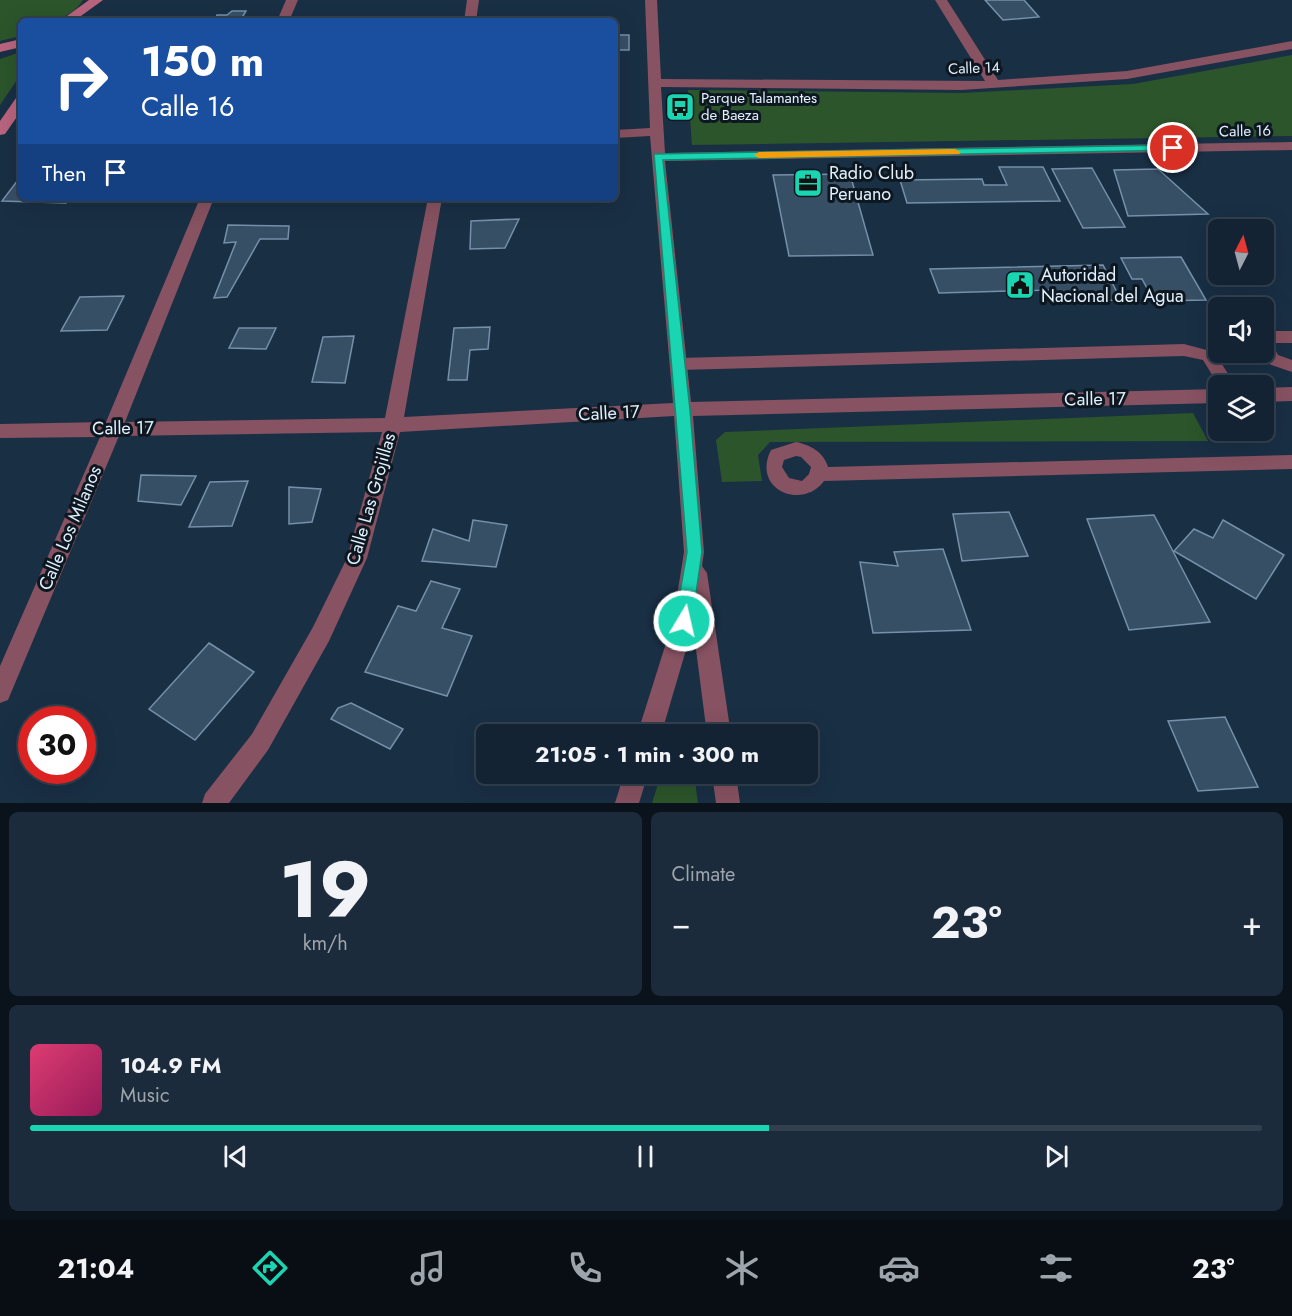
<!DOCTYPE html>
<html lang="en">
<head>
<meta charset="utf-8">
<style>
	body { margin:0; font-family:Jost,sans-serif; background:#1c2b3b; color:#f1f3f6; height:100vh; display:flex; flex-direction:column; font-size:22px; white-space:nowrap }
	* { box-sizing:border-box; margin:0 }
	p { font-size:20px; color:#9da4ac }
	.icon { flex:none; width:33px; height:33px; fill:none; stroke:currentColor; stroke-width:2; stroke-linecap:round; stroke-linejoin:round }
	.map { position:relative; height:803px; overflow:hidden }
	.drawer { display:flex; flex-direction:column; gap:9px; padding:9px; background:#0a131c; flex:1 }
	.drawer>* { flex:none }
	.guide { position:absolute; left:18px; top:18px; width:600px; height:183px; border-radius:9px; box-shadow:0 6px 24px #0002,0 0 0 2px #32404e; background:#1a4fa0; color:#fff; overflow:hidden }
	.needle { width:39px; rotate:6deg }
	.tools { position:absolute; left:1208px; top:219px; display:grid; gap:12px }
	.tools a { display:grid; place-items:center; width:66px; height:66px; border-radius:9px; background:#132333; box-shadow:0 6px 24px #0002,0 0 0 2px #32404e; font-size:30px }
	.speed { position:absolute; left:18px; top:706px; display:flex; gap:12px; font-size:30px; font-weight:700; text-align:center }
	.speed>* { display:grid; place-content:center; width:78px; height:78px; border-radius:50%; background:#132333; box-shadow:0 6px 24px #0002,0 0 0 2px #32404e; line-height:1 }
	.speed .limit { border:9px solid #d22; background:#fff; color:#111 }
	.pin { position:absolute; display:grid; place-items:center; width:51px; height:51px; color:#fff; margin:-26px; border:3px solid #fff; border-radius:50%; box-shadow:0 2px 6px #0007 }
	.me { position:absolute; width:66px; margin:-33px; rotate:9deg; stroke-linejoin:round; filter:drop-shadow(0 0 4px #0008) }
	.turn { display:flex; align-items:center; gap:21px; height:126px; padding:0 24px; font-size:27px }
	.turn .icon { width:78px; height:78px; stroke-width:2.5 }
	.turn b { display:block; font-size:42px; line-height:51px }
	.then { display:flex; align-items:center; height:57px; padding:0 24px; background:#0003; gap:12px; font-size:22px }
	.big { font-size:45px; font-weight:700; line-height:1.1 }
	.drawer .card { flex:1; display:flex; flex-direction:column; justify-content:center; gap:9px; min-width:0; padding:0 21px; border-radius:9px; background:#1c2b3b }
	.drawer .dial { align-items:center; gap:0 }
	.dial b { font-size:78px; line-height:1 }
	.song { display:flex; align-items:center; gap:18px }
	.cover { width:72px; height:72px; border-radius:9px; background:linear-gradient(135deg,hsl(340 70% 55%),hsl(330 70% 35%)) }
	.played { height:6px; border-radius:3px; background:linear-gradient(90deg,#1ad5b2 60%,#32404e 60%) }
	.keys { display:flex; justify-content:space-around; direction:ltr }
	.heat { display:flex; justify-content:space-between; align-items:center; font-size:33px; direction:ltr }
	.drawer .tiles { flex:1; display:grid; gap:9px; grid-template-columns:1fr 1fr }
	.card:last-child { grid-column:span 2 }
	.trip { position:absolute; left:476px; top:724px; width:342px; height:60px; border-radius:9px; background:#132333; box-shadow:0 6px 24px #0002,0 0 0 2px #32404e; font-weight:700; line-height:60px; text-align:center }
	.menu { display:flex; height:96px; justify-content:space-around; align-items:center; background:#080e14; color:#9da4ac }
	.menu .icon { width:42px; height:42px }
	.menu .active { color:#1ad5b2 }
	.menu b { font-size:27px; color:#f1f3f6 }
	.map>svg:first-child { display:block }
</style>
</head>
<body>
<div class="map">
<svg width="1292" height="803" viewBox="0 0 1292 803">
	<rect width="100%" height="100%" fill="#192f44"/>
	<g fill="#2c552b">
		<path d="M0 0H83C68 23 46 21 21 21V36L0 41Z"/>
		<polygon points="21,52 21,74 0,105 0,59"/>
		<polygon points="1292,55 1292,136 692,145 688,90 963,93 1133,84"/>
		<polygon points="1193,413 1208,441 770,442 758,455 762,481 722,482 716,440 725,432"/>
		<polygon points="661,774 694,774 698,803 652,803"/>
	</g>
	<g fill="#374f65" stroke="#7690aa" stroke-width="1.5">
		<polygon points="985,0 1024,0 1039,17 1003,20"/>
		<polygon points="232,11 246,11 240,21 201,21 215,20 217,15 227,15"/>
		<polygon points="173,18 172,21 116,21 117,19"/>
		<rect x="615" y="35" width="14" height="15"/>
		<polygon points="999,167 1043,167 1060,201 907,203 900,180 982,179 984,185 1007,185"/>
		<polygon points="1092,168 1125,227 1083,228 1052,169"/>
		<polygon points="1158,169 1208,214 1128,216 1114,170"/>
		<polygon points="850,174 873,255 789,256 773,175"/>
		<polygon points="21,176 21,198 69,198 66,203 2,201"/>
		<polygon points="259,198 309,198 258,201"/>
		<polygon points="519,219 505,248 470,249 471,221"/>
		<polygon points="228,225 289,226 288,239 260,239 227,297 214,298 236,242 224,243"/>
		<polygon points="1181,257 1206,300 1154,301 1142,279 1132,279 1121,258"/>
		<polygon points="1103,265 1121,300 1054,302 1049,290 939,293 930,269"/>
		<polygon points="124,296 107,330 61,331 80,297"/>
		<polygon points="490,327 488,349 470,350 467,380 448,380 454,328"/>
		<polygon points="239,328 276,328 266,349 229,348"/>
		<polygon points="354,336 345,383 312,382 323,337"/>
		<polygon points="141,475 196,476 181,505 138,501"/>
		<polygon points="248,481 232,526 189,527 210,482"/>
		<polygon points="289,487 321,489 312,522 289,524"/>
		<polygon points="1009,512 1028,556 962,561 953,514"/>
		<polygon points="1154,515 1210,622 1129,630 1087,519"/>
		<polygon points="473,520 507,525 496,567 422,561 433,529 469,541"/>
		<polygon points="1223,520 1284,555 1256,599 1174,551 1194,529 1213,538"/>
		<polygon points="943,549 971,630 873,633 860,562 898,566 894,552"/>
		<polygon points="431,581 460,589 442,628 472,636 447,696 365,672 398,606 416,611"/>
		<polygon points="209,643 254,672 195,740 149,709"/>
		<polygon points="351,703 403,729 390,749 331,719 338,708"/>
		<polygon points="1225,717 1258,787 1198,791 1168,721"/>
	</g>
	<g fill="none" stroke-linecap="round" stroke-linejoin="round">
		<g fill="#875261" fill-rule="evenodd">
			<polygon points="1272,331 1292,331 1292,343 1276,343 1273,345 1278,355 1292,360 1292,372 1266,363 1261,352 1263,352 1263,336"/>
			<polygon points="1184,344 1214,352 1236,386 1219,386 1203,360 1184,356 679,370 671,364 679,358"/>
			<path d="M796 442C810 445 824 452 828 467L1292 455V469L824 481C802 511 751 489 771 450ZM796 456 801 457 811 467 809 474 802 481 789 478 782 467 784 460Z"/>
		</g>
		<g fill="#875261" fill-rule="evenodd">
			<polygon points="286,0 298,0 289,21 277,21"/>
			<polygon points="467,0 479,0 476,21 464,21"/>
			<polygon points="645,0 657,0 661,79 985,81 935,0 947,0 998,80 1127,71 1292,41 1292,49 1127,79 961,90 661,87 665,153 1292,142 1292,150 665,161 691,402 1218,389 1218,403 693,416 704,552 702,566 707,573 731,735 707,735 693,626 661,735 637,735 673,621 684,552 674,416 400,432 367,558 329,641 268,750 229,803 202,803 205,794 252,734 313,627 347,558 382,432 119,436 8,700 0,703 0,666 100,437 0,438 0,424 106,422 200,198 214,198 125,422 385,418 428,198 442,198 404,417 673,403 650,136 615,138 615,130 650,128"/>
			<polygon points="1292,387 1292,401 1263,402 1263,388"/>
			<polygon points="624,774 648,774 639,803 615,803"/>
			<polygon points="712,774 736,774 740,803 716,803"/>
		</g>
		<g fill="#b9647e" fill-rule="evenodd">
			<polygon points="89,0 103,0 74,21 60,21"/>
			<polygon points="21,39 21,47 0,52 0,44"/>
			<polygon points="21,97 21,111 5,134 0,135 0,121 16,98"/>
		</g>
	</g>
	<polygon fill="#1ad5b2" stroke="#118a74" stroke-width="1.5" points="1173,145 1177,146 1177,150 663,160 690,410 702,552 692,621 689,626 684,628 678,626 675,621 687,552 654,154"/>
	<polygon fill="#f59e0b" points="955,149 961,152 959,154 759,158 754,155 759,152"/>
	<defs>
		<g id="bus-square" transform="scale(1.5)"><rect x="-9" y="-9" width="18" height="18" rx="4" fill="#1ad5b2" stroke="#0d1720"/><path d="M-5-6H5V4H4V6H2V4H-2V6H-4V4H-5ZM-3.5-4V0h7V-4ZM-3.5 1.2v1.5H-2V1.2ZM2 1.2v1.5H3.5V1.2Z" fill="#111"/></g>
		<g id="office-square" transform="scale(1.5)"><rect x="-9" y="-9" width="18" height="18" rx="4" fill="#1ad5b2" stroke="#0d1720"/><path d="M-6-3h4V-5.5h4V-3h4V5H-6ZM-1-4.5V-3h2v-1.5ZM-6 0V1H6V0Z" fill="#111"/></g>
		<g id="civic-square" transform="scale(1.5)"><rect x="-9" y="-9" width="18" height="18" rx="4" fill="#1ad5b2" stroke="#0d1720"/><path d="M-.6-6.5H3V-4.5H.6V-3L4-1V1h2V6H-6V1h2V-1L-.6-3ZM-1.2 2.5V6h2.4V2.5Z" fill="#111"/></g>
	</defs>
	<g fill-rule="evenodd">
		<use href="#bus-square" x="680" y="107"/>
		<use href="#office-square" x="808" y="183"/>
		<use href="#civic-square" x="1020" y="285"/>
	</g>
	<g text-anchor="middle" dominant-baseline="central" stroke-width="6" stroke-linejoin="round" paint-order="stroke">
		<g font-size="15" fill="#e2f0fe" stroke="#0d1720">
			<text transform="translate(974 68) rotate(-2)">Calle 14</text>
			<text transform="translate(1245 131) rotate(-1)">Calle 16</text>
		</g>
		<g font-size="15" fill="#e2f0fe" stroke="#0d1720" text-anchor="start">
			<text x="701" y="98">Parque Talamantes<tspan x="701" dy="17">de Baeza</tspan></text>
		</g>
		<g font-size="18" fill="#e2f0fe" stroke="#0d1720" text-anchor="start">
			<text x="829" y="173">Radio Club<tspan x="829" dy="21">Peruano</tspan></text>
			<text x="1041" y="275">Autoridad<tspan x="1041" dy="21">Nacional del Agua</tspan></text>
		</g>
		<g font-size="18" fill="#e2f0fe" stroke="#0d1720">
			<text transform="translate(1095 399) rotate(-1)">Calle 17</text>
			<text transform="translate(609 413) rotate(-3)">Calle 17</text>
			<text transform="translate(123 428) rotate(-1)">Calle 17</text>
			<text transform="translate(371 499) rotate(-74)">Calle Las Grojillas</text>
			<text transform="translate(70 528) rotate(-67)">Calle Los Milanos</text>
		</g>
	</g>
</svg>
<div class="tools">
<a><svg class="needle" viewBox="-14 -14 28 28"><path d="M0-13l5 13h-10z" fill="#e53935"/><path d="M0 13l5-13h-10z" fill="#9da4ac"/></svg></a>
<a><svg class="icon" aria-label="sound" viewBox="0 0 24 24"><path d="M4 9h4l5-4v14l-5-4H4zM17 9q2 3 0 6"/></svg></a>
<a><svg class="icon" aria-label="layers" viewBox="0 0 24 24"><path d="M12 4l9 5-9 5-9-5zM3 14l9 5 9-5"/></svg></a>
</div>
<div class="speed"><div class="limit">30</div></div>
<div class="pin" style="left:1173px;top:148px;background:#d93025"><svg class="icon" aria-label="arrive" viewBox="0 0 24 24"><path d="M6 21V4h12l-3 4 3 4H6"/></svg></div>
<svg class="me" style="left:684px;top:621px" viewBox="-20 -20 40 40"><circle r="17" fill="#1ad5b2" stroke="#fff" stroke-width="3"/><path d="M0-11L8 9 0 5-8 9z" fill="#fff"/></svg>
<div class="trip">21:05 · 1 min · 300 m</div>
<div class="guide">
<div class="turn"><svg class="icon" aria-label="right" viewBox="0 0 24 24"><path d="M7 20v-9h11M14 6l5 5-5 5"/></svg><div><b>150 m</b>Calle 16</div></div>
<div class="then">Then<svg class="icon" aria-label="arrive" viewBox="0 0 24 24"><path d="M6 21V4h12l-3 4 3 4H6"/></svg></div>
</div>
</div>
<section class="drawer">
<div class="tiles">
<div class="card dial"><b>19</b><p>km/h</p></div>
<div class="card"><p>Climate</p>
<div class="heat"><a>−</a><b class="big">23°</b><a>+</a></div>
</div>
<div class="card">
<div class="song"><i class="cover"></i><div><b>104.9 FM</b><p>Music</p></div></div>
<div class="played"></div>
<div class="keys"><svg class="icon" aria-label="previous" viewBox="0 0 24 24"><path d="M18 5L8 12l10 7zM5 5v14"/></svg><svg class="icon" aria-label="pause" viewBox="0 0 24 24"><path d="M8 5v14M16 5v14"/></svg><svg class="icon" aria-label="next" viewBox="0 0 24 24"><path d="M6 5l10 7-10 7zM19 5v14"/></svg></div>
</div>
</div>
</section>
<nav class="menu">
<b>21:04</b>
<svg class="icon active" aria-label="directions" viewBox="0 0 24 24"><path d="M12 3l9 9-9 9-9-9zM9 14v-3h6M13 9l2 2-2 2"/></svg>
<svg class="icon" aria-label="music" viewBox="0 0 24 24"><path d="M9 18V5l10-2v13"/><circle cx="6" cy="18" r="3"/><circle cx="16" cy="16" r="3"/></svg>
<svg class="icon" aria-label="phone" viewBox="0 0 24 24"><path d="M5 4h4l2 5-3 2q2 4 5 5l2-3 5 2v4C11 20 4 13 5 4z"/></svg>
<svg class="icon" aria-label="climate" viewBox="0 0 24 24"><path d="M12 3v18M4 7l16 10M4 17L20 7"/></svg>
<svg class="icon" aria-label="car" viewBox="0 0 24 24"><path d="M5 17H2v-5l4-1 3-4h7l3 4 3 1v5h-3M9 17h6M6 11h13"/><circle cx="7" cy="17" r="2"/><circle cx="17" cy="17" r="2"/></svg>
<svg class="icon" aria-label="filters" viewBox="0 0 24 24"><path d="M4 7h16M4 17h16"/><circle cx="9" cy="7" r="2"/><circle cx="15" cy="17" r="2"/></svg>
<b>23°</b>
</nav>
</body>
</html>
